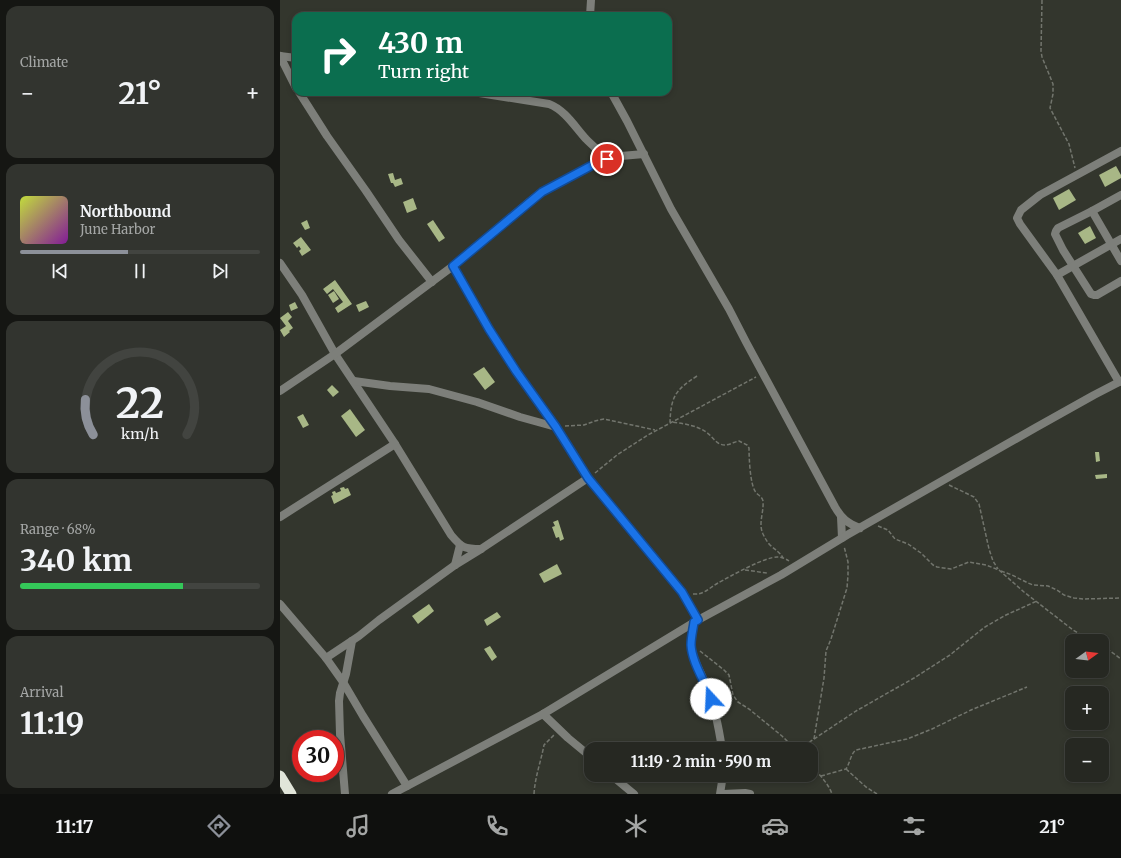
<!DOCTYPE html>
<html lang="en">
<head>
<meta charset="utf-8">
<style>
	body { margin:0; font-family:Merriweather,serif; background:#32342f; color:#f1f3f6; height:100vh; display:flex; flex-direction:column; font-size:15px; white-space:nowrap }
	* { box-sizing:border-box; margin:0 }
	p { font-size:13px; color:#a4a6a5 }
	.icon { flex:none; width:22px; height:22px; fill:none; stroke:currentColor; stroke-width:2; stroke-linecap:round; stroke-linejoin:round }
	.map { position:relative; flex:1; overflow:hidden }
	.drawer { display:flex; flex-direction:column; gap:6px; padding:6px; background:#151613; width:280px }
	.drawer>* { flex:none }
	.banner { position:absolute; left:12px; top:12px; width:380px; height:84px; border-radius:12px; box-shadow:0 2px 6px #0003,0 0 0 1px #424440; background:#0b6e4f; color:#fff; overflow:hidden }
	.needle { width:26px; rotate:75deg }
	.buttons { position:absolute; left:785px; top:634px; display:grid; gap:8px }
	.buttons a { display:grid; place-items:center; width:44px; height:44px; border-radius:8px; background:#262822; box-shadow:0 2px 6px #0003,0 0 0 1px #424440; font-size:20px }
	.speed { position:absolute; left:12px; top:730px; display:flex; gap:8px; font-size:20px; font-weight:700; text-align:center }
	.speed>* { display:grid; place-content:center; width:52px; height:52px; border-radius:50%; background:#262822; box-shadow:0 2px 6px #0003,0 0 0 1px #424440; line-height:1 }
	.speed .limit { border:6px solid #d22; background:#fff; color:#111 }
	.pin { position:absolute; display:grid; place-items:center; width:34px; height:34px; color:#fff; margin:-17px; border:2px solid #fff; border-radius:50%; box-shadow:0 1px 4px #0007 }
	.me { position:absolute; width:44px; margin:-22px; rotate:340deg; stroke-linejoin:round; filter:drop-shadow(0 0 3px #0008) }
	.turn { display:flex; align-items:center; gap:14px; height:84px; padding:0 20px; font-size:18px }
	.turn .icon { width:52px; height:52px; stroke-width:2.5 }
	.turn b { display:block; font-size:28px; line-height:34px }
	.big { font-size:30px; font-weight:700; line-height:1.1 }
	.drawer .card { flex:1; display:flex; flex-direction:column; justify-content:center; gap:6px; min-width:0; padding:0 14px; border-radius:12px; background:#32342f }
	.drawer .dial { align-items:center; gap:0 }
	.dial svg { height:104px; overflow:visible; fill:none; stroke:#424440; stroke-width:7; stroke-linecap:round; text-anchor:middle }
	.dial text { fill:#f1f3f6; stroke:none }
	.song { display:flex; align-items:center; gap:12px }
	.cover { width:48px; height:48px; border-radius:6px; background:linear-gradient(135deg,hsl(70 70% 55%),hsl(290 70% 35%)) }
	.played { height:4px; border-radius:2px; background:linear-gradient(90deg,#8c9099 45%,#424440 45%) }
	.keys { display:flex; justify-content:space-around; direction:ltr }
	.heat { display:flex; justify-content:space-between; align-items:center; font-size:22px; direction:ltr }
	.charge { height:6px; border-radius:3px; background:linear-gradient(90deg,#34c759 68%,#424440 0) }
	.trip { position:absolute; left:304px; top:742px; width:234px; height:40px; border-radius:12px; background:#262822; box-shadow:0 2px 6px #0003,0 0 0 1px #424440; font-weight:700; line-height:40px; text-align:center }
	.tab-bar { display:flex; height:64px; justify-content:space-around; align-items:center; background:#0f100e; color:#a4a6a5 }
	.tab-bar .icon { width:28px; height:28px }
	.tab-bar .active { color:#8c9099 }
	.tab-bar b { font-size:18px; color:#f1f3f6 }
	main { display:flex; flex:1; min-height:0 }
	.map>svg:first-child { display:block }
</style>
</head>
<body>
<main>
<section class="drawer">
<div class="card"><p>Climate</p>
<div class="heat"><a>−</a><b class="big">21°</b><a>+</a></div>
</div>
<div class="card">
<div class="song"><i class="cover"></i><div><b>Northbound</b><p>June Harbor</p></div></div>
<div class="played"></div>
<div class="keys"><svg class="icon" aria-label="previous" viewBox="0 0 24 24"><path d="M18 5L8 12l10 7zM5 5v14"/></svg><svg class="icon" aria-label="pause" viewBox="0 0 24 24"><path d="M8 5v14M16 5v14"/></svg><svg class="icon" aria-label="next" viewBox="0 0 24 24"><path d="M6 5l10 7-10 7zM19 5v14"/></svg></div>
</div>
<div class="card dial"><svg viewBox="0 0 100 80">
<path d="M14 69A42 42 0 1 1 86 69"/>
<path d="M14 69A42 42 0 0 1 8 42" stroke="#8c9099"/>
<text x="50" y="56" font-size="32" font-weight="700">22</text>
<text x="50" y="72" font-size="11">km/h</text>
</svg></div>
<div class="card"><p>Range · 68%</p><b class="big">340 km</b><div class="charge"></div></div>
<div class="card"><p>Arrival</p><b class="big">11:19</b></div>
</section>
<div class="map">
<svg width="841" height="794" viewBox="0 0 841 794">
	<rect width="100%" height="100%" fill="#33362d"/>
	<g fill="#a8b786">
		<polygon points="836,166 841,175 841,178 825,187 819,175"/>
		<polygon points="113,173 115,180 121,178 123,184 115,187 113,183 111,183 108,174"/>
		<polygon points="789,189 796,200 779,210 773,198"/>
		<polygon points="133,198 137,209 127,213 123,202"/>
		<polygon points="27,220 30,228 25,230 21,223"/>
		<polygon points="153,220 165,238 159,242 147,224"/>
		<polygon points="810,226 816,238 805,244 798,233"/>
		<polygon points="21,237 31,250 22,256 19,251 21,249 19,246 17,248 13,243"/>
		<polygon points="55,280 72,304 58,313 55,308 63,302 53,289 47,294 43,289"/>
		<polygon points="54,291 59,299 53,303 48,295"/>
		<polygon points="86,301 89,307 79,312 76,305"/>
		<polygon points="15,302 18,308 11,311 9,305"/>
		<polygon points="8,312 12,317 8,321 13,328 9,331 10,332 4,337 0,330 6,326 0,318"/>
		<polygon points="204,367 215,382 205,390 193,374"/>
		<polygon points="52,385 59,392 53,397 47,390"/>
		<polygon points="70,409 85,430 76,437 61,416"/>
		<polygon points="23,414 29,425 23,428 17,417"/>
		<polygon points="815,452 819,452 820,461 816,462"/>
		<polygon points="827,474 827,478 816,479 815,475"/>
		<polygon points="64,487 65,489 68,488 71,495 54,504 51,496 53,495 52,492 55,491 56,493 61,491 60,488"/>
		<polygon points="278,520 284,539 280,541 279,537 276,538 272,527 275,526 273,522"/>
		<polygon points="277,564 282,574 264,583 259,574"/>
		<polygon points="149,604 154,611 138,624 132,616"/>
		<polygon points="217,612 221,617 207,626 204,620"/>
		<polygon points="210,646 217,657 212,661 204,649"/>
	</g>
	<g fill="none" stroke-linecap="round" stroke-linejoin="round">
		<g stroke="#72756d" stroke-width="1.5" stroke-dasharray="4 2" stroke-linecap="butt">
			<polyline points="762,0 761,51 762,57 773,84 773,94 770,108 789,144 795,168"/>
			<path d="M417 376C395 390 391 397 390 422 401 423 416 425 426 432 431 435 435 442 440 444 447 447 453 442 459 441L467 445 469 448C469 457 470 483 475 491 477 495 482 496 483 501 484 513 478 523 483 534 485 538 487 542 490 545 495 550 500 552 503 558"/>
			<polyline points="285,426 304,425 315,421 324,419 375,430"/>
			<polyline points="315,473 337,455 368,435 476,377"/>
			<polyline points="669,485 694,497 699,504 709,549 713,561 718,569"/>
			<polyline points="598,526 608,530 615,539 628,544 641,553 653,565 657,567 671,569 689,562 706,565 719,570 744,592 793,630 805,637 814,641"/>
			<polyline points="465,570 487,573"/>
			<polyline points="721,571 732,575 748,583 753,585 768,586 777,590 784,595 794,598 803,599 841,598"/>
			<path d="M413 594C424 595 429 588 438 583 449 577 486 556 498 557 502 557 506 559 509 561"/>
			<polyline points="822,645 841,659"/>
			<polyline points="420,651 444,670 449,675 453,695 458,702 469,709 502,736 515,749"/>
			<polyline points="534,739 544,678 546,651 551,639 567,588 568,575 568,562 564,546"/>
			<polyline points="519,749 576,711 634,678 670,655 696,634 705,627 726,615 757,601"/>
			<path d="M531 766C539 774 548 783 552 794"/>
			<polyline points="566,769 586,787 597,794"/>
			<path d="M541 776 566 769C570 763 571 753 576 750L627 739 652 729 691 710 747 687"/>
			<path d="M254 794C255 777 261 761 264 745L274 735"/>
		</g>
		<g stroke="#7d7f7a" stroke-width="8">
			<polyline points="310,16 311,0"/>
			<polyline points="0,56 16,88"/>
			<polyline points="0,56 16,58"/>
			<polyline points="19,92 47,136 86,191 119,240 152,282"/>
			<path d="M193 92 269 104C285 110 295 127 306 139 313 146 320 152 327 159"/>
			<path d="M331 92 347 121 391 209 449 309 466 342 555 507C562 519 567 523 580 528"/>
			<polyline points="841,195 812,211 778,228 776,231 775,234 783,250 811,294 814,295 817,295 841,281"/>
			<polyline points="812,211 841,261"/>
			<path d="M0 263 22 295 55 354 115 444 171 535C182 548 184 549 201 549"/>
			<polyline points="173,266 209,329 236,371 276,427 308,478 402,592 418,620"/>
			<polyline points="777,275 841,239"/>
			<polyline points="74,381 110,386 149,389 197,402 240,417 276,427"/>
			<polyline points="839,382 777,275 740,224 737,218 741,210 760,195 841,151"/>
			<polyline points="0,391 55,354 173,266 249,202 262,192 320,161 341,156 364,154"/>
			<polyline points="0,517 115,444"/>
			<polyline points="561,517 562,538"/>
			<polyline points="175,565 180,545"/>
			<polyline points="0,604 46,658 63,682 83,716 127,786"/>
			<path d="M414 622C413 630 411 637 411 644 412 660 422 673 427 688 435 707 439 729 442 749"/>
			<polyline points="46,658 79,636 99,620 175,565 201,549 308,478"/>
			<polyline points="263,714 288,738 311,757"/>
			<polyline points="331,775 354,794"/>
			<polyline points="65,794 60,734 59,701 60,693 66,674 72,641"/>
			<polyline points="112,794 263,714 418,620 501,575 567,535 755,428 814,395 841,381"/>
			<polyline points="440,794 443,775"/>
			<polyline points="443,794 465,793 470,794"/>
		</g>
		<polyline stroke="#e1e5d9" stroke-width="11" points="0,776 11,794"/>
	</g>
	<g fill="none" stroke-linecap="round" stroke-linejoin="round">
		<g stroke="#114b97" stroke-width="10">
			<path id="route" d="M327 159 320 161 262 192 173 266 209 329 236 371 276 427 308 478 402 592 418 620 414 622C413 630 411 637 411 645 412 663 425 681 431 699"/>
		</g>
		<use href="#route" stroke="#1a73e8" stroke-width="7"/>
	</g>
</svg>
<div class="buttons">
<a><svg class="needle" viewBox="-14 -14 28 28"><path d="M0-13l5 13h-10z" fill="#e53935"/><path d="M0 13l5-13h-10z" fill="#a4a6a5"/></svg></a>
<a>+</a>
<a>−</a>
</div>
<div class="speed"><div class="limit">30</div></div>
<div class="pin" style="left:327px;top:159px;background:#d93025"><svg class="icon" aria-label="arrive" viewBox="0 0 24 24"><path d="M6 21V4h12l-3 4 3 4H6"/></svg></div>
<svg class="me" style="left:431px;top:699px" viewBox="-20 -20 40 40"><circle r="19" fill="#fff"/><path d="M0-13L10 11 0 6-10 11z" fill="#1a73e8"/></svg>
<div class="trip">11:19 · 2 min · 590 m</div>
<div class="banner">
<div class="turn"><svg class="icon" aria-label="right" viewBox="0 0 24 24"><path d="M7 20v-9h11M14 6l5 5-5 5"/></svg><div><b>430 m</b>Turn right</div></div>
</div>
</div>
</main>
<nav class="tab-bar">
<b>11:17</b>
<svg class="icon active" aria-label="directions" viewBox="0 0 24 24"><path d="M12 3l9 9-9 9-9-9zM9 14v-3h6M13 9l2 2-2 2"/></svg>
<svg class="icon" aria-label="music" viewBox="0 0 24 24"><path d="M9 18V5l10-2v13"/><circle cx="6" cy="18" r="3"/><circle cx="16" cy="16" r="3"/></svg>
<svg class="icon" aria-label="phone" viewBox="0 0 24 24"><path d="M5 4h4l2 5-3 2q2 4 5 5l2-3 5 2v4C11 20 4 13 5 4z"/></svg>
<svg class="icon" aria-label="climate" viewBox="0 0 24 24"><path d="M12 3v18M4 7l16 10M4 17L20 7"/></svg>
<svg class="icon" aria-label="car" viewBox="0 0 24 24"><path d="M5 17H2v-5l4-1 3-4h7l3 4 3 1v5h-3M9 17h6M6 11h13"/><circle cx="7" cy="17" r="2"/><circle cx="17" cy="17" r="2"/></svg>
<svg class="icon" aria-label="filters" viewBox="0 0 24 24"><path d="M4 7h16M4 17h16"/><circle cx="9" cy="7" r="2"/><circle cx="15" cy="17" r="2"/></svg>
<b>21°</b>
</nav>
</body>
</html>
